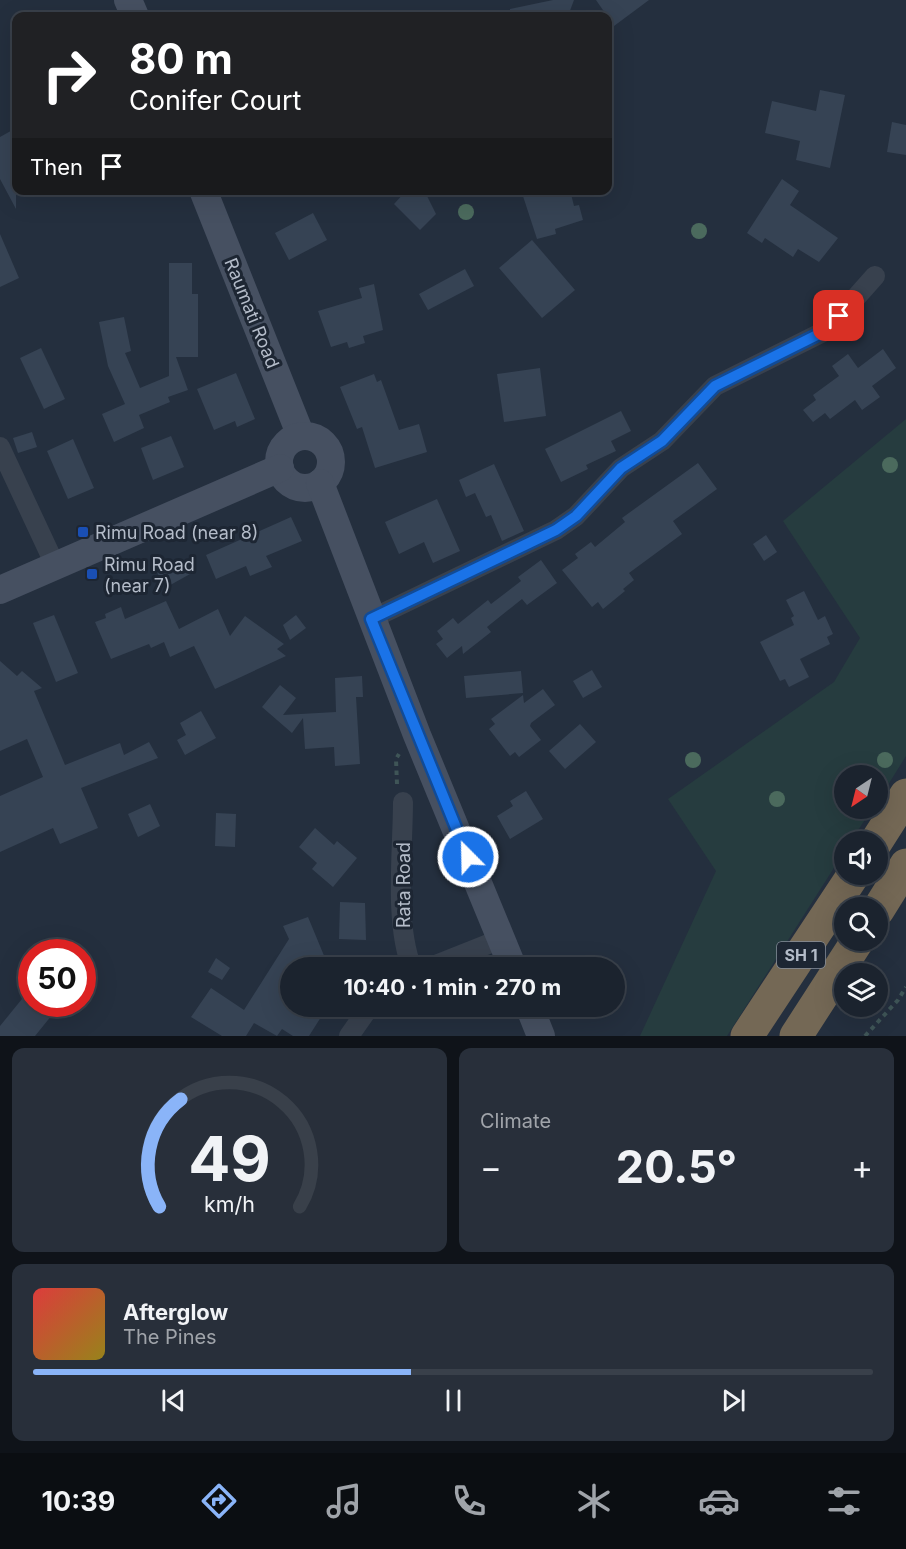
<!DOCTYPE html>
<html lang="en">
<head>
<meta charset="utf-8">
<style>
	body { margin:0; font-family:Inter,sans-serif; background:#282f3a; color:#f1f3f6; height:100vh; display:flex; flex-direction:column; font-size:22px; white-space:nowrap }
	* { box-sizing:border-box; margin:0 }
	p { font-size:20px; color:#a0a4aa }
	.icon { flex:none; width:33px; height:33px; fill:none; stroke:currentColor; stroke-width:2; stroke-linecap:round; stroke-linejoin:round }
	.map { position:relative; height:1036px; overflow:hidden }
	.side { display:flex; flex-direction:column; gap:12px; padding:12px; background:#0f1319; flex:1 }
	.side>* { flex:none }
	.guide { position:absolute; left:12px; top:12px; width:600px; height:183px; border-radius:12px; box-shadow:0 6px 24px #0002,0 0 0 2px #39404a; background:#202124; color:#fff; overflow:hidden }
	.needle { width:39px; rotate:215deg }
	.fabs { position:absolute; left:834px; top:765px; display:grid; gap:12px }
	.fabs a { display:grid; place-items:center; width:54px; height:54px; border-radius:50%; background:#1b232e; box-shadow:0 6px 24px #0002,0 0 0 2px #39404a; font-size:30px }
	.speed { position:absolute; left:18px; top:939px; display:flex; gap:12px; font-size:30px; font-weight:700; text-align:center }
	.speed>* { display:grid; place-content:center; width:78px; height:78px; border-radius:50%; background:#1b232e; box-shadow:0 6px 24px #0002,0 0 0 2px #39404a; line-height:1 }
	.speed .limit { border:9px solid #d22; background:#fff; color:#111 }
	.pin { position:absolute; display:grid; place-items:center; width:51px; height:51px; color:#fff; margin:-26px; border-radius:12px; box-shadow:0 3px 9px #0006 }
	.me { position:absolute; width:66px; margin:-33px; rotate:337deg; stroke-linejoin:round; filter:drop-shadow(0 0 4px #0008) }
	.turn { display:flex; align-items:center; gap:21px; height:126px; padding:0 18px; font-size:27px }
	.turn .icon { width:78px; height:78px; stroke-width:2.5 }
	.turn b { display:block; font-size:42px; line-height:51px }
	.then { display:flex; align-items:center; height:57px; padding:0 18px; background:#0003; gap:12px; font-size:22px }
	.big { font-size:45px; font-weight:700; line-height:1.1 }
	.side .widget { flex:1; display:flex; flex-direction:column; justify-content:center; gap:9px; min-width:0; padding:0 21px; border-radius:12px; background:#282f3a }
	.side .dial { align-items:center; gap:0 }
	.dial svg { height:156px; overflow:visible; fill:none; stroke:#39404a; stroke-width:7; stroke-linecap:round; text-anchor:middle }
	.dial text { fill:#f1f3f6; stroke:none }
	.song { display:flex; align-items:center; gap:18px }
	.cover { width:72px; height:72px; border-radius:9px; background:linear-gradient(135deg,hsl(0 70% 55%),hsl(50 70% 35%)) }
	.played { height:6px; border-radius:3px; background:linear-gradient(90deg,#8ab4f8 45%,#39404a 45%) }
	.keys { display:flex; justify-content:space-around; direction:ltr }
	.heat { display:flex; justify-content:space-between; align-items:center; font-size:33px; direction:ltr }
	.side .tiles { flex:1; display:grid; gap:12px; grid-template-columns:1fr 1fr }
	.widget:last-child { grid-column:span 2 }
	.trip { position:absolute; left:280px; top:957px; width:345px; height:60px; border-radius:30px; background:#1b232e; box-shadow:0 6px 24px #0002,0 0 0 2px #39404a; font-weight:700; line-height:60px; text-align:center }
	.tabs { display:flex; height:96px; justify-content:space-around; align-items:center; background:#0b0e12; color:#a0a4aa }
	.tabs .icon { width:42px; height:42px }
	.tabs .selected { color:#8ab4f8 }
	.tabs b { font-size:27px; color:#f1f3f6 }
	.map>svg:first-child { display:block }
</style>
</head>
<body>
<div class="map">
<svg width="906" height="1036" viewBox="0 0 906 1036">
	<rect width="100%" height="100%" fill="#242f3e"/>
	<polygon fill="#263c3f" points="906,419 906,756 878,801 878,776 844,776 844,808 872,809 851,841 844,842 844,852 727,1036 640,1036 716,871 668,799 834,682 860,638 783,521"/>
	<g fill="#364354">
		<polygon points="553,0 574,0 568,16 510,16 510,9"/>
		<polygon points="596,0 649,0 614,26"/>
		<polygon points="820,90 845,95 830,168 796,160 800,141 765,133 772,101 816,111"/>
		<polygon points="892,122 906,125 906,155 887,152"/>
		<polygon points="16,128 16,209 0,179 0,137"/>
		<polygon points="782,179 799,191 790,205 838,238 819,262 798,249 793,257 765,238 762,243 747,233"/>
		<polygon points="407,190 424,190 436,214 420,230 394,204"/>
		<polygon points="521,190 570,190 574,206 579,205 583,220 555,229 556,234 537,239"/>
		<polygon points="313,213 327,240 289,260 275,233"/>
		<polygon points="0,234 19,278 0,287"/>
		<polygon points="532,240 575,290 542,318 499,268"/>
		<polygon points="169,263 192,263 192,294 198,294 198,357 176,357 188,390 168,397 170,402 139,415 144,428 114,442 102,414 125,404 108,366 99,322 124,317 131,351 125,353 140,388 169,376"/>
		<polygon points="465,269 474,286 428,310 419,294"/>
		<polygon points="374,284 383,330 363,336 365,343 349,348 347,342 331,347 318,311 362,298 359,288"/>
		<polygon points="41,348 65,399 44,409 20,358"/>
		<polygon points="883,349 896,368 872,386 880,397 862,410 855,400 830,419 825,413 813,422 803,410 816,400 813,395 839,376 832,366 848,354 858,368"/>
		<polygon points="540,368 546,416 504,422 497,374"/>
		<polygon points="236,373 255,419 237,427 235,421 214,430 197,389"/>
		<polygon points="374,374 377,382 381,380 399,430 419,424 427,452 375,468 362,427 357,429 340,387"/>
		<polygon points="621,411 631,431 611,441 616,451 586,465 588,469 561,482 545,449"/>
		<polygon points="32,432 37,447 18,453 13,438"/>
		<polygon points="171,436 184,467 153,480 141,448"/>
		<polygon points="73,439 94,488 68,499 47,451"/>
		<polygon points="698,463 717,489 673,521 682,534 629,573 634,580 623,589 625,591 603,609 598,602 592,607 562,570 578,558 575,554 591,542 595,547 625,522 622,518"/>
		<polygon points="494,464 524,531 502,541 491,515 486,517 475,493 466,497 459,480"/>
		<polygon points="437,499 460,551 433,563 424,542 399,554 385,522"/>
		<polygon points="291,517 302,541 266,556 272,567 250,576 246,566 216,579 206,555"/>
		<polygon points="766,535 777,552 764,561 753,544"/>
		<polygon points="182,559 190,574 165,588 157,572"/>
		<polygon points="541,560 557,583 527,605 522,599 487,627 491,632 463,654 462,646 447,658 436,644 443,639 437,631 453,618 458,624 488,600 491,604 521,581 518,577"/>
		<polygon points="804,591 818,620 825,616 833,634 827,637 830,644 800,659 809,677 789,687 785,679 780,681 760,642 794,625 791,618 794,616 786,600"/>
		<polygon points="166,601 179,629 218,609 230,636 245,616 284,644 277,649 286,656 215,689 194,646 170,657 164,642 151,648 149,644 111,659 95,622 106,618 105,614 121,607 125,619"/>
		<polygon points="54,615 78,673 56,682 33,623"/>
		<polygon points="296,615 306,628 290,640 283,625"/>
		<polygon points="0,661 17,676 22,671 42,688 34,691 65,765 120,743 124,755 149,742 158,758 81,788 98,828 60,844 53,828 0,852 0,796 43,777 27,739 0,751"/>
		<polygon points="592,670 602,687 583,698 573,681"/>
		<polygon points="521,671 523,693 466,698 464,676"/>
		<polygon points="362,676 363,697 356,697 360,764 335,766 334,747 305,749 303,718 292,733 262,707 280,685 296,698 283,715 336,712 335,678"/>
		<polygon points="543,689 555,705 531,723 530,726 541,740 519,757 515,752 510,756 489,729 495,724 491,719 523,695 524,703"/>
		<polygon points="201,711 216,738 185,755 177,740 186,735 180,723"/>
		<polygon points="580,724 596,742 565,769 549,751"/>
		<polygon points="526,791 543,819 510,839 497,816 513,806 510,801"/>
		<polygon points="150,804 160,826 138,837 128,814"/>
		<polygon points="216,813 236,814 235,847 215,846"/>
		<polygon points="315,828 334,845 337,841 357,858 333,887 312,869 317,863 299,847"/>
		<polygon points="340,902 365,903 366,940 339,939"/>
		<polygon points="308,917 325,958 302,968 291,968 291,1006 328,1006 309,1036 293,1036 282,1029 277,1036 254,1023 246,1036 222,1036 191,1017 211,988 244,1010 289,939 283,926"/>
		<polygon points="216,958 230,968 222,980 208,972"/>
		<polygon points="26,994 32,999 32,1004 37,1004 52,1015 35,1036 0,1036 0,1026"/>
	</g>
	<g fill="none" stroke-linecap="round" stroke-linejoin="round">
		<g stroke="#3f5557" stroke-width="4" stroke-dasharray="4.5 4.5" stroke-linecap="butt">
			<polyline points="397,784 396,759 399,754"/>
			<polyline points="865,1036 898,1000 906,987"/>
		</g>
		<g stroke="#38414e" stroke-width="20">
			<polyline points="0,447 56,567"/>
			<polyline points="371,619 556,530 576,516 621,468 662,441 715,386 827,330 875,276"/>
			<path d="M403 802C403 850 394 923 412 968"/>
			<polyline points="428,968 501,939"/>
			<polyline points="349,1036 370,1006"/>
		</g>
		<g stroke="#465061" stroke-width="28">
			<polyline points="128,0 135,16"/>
			<polyline points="203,190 301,436"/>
			<circle cx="305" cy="462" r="26"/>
			<polyline points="320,483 417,735 513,968"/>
			<polyline points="0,590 280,468"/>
			<polyline points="529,1006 541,1036"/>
		</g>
		<g stroke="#746855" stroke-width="33">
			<polyline points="876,842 906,795"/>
			<polyline points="878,910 906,865"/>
			<polyline points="747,1036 854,874"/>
			<polyline points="796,1036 858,940"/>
		</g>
	</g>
	<g fill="#4b6a5d">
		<circle cx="466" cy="212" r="8"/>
		<circle cx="699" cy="231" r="8"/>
		<circle cx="890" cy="465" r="8"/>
		<circle cx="693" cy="760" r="8"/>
		<circle cx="885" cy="760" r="8"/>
		<circle cx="777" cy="799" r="8"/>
	</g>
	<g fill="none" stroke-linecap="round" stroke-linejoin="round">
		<g stroke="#114b97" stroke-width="15">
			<polyline id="route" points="468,857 371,619 556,530 576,516 621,468 662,441 715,386 827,330 839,316"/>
		</g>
		<use href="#route" stroke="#1a73e8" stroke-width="10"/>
	</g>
	<g fill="#1a4fb4" stroke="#1d2633" stroke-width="2">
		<rect x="77" y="526" width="12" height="12" rx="3"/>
		<rect x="86" y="568" width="12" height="12" rx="3"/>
	</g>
	<g text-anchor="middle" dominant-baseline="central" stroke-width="6" stroke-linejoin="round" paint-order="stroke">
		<rect fill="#1d2633" stroke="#878f9c" stroke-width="1.5" x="777" y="942" width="48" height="26" rx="4.5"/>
		<g font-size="16" font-weight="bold" fill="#b4bcc9">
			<text x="801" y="955">SH 1</text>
		</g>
		<g font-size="18" fill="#b4bcc9" stroke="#1d2633">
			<text transform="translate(252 313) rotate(68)">Raumati Road</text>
			<text transform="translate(403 885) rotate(-90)">Rata Road</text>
		</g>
		<g font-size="18" fill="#b4bcc9" stroke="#1d2633" text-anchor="start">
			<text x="95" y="532">Rimu Road (near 8)</text>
			<text x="104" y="564">Rimu Road<tspan x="104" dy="21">(near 7)</tspan></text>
		</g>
	</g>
</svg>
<div class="fabs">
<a><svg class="needle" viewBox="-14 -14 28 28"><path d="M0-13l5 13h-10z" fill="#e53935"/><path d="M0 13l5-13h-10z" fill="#a0a4aa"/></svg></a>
<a><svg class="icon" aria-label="sound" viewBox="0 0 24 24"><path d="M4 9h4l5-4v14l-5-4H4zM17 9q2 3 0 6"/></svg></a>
<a><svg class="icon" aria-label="search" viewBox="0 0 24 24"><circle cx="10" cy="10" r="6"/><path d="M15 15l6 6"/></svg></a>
<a><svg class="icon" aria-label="layers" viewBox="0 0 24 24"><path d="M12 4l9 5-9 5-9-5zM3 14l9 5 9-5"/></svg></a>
</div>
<div class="speed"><div class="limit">50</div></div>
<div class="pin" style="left:839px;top:316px;background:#d93025"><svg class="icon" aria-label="arrive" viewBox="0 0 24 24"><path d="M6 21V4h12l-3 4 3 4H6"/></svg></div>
<svg class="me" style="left:468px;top:857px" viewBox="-20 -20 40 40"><circle r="17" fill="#1a73e8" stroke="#fff" stroke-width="3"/><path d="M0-11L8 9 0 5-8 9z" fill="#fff"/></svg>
<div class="trip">10:40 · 1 min · 270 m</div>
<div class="guide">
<div class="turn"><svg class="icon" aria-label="right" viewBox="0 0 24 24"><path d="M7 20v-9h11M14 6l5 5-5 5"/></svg><div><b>80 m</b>Conifer Court</div></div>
<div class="then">Then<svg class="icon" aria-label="arrive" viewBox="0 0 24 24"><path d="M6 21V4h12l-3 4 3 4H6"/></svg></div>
</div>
</div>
<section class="side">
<div class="tiles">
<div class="widget dial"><svg viewBox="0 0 100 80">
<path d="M14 69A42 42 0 1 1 86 69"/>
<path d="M14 69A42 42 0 0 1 25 14" stroke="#8ab4f8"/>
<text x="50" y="56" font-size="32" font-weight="700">49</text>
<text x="50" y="72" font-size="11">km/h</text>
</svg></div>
<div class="widget"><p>Climate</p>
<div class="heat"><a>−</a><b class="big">20.5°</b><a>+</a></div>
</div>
<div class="widget">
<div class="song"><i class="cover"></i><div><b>Afterglow</b><p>The Pines</p></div></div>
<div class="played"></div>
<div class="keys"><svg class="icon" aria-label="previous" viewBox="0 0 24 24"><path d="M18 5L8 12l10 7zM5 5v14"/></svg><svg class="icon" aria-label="pause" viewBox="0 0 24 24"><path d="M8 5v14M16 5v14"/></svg><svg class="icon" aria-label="next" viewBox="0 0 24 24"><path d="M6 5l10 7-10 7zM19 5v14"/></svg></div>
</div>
</div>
</section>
<nav class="tabs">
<b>10:39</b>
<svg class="icon selected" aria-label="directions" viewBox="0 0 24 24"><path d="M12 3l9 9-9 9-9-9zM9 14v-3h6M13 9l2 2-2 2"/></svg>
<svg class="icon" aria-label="music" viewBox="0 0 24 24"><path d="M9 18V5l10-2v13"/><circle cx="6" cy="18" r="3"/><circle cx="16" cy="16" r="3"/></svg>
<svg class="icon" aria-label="phone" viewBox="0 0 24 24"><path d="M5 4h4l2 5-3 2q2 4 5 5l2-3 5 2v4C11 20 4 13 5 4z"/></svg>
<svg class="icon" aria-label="climate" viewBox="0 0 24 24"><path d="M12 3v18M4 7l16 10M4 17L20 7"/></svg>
<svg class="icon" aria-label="car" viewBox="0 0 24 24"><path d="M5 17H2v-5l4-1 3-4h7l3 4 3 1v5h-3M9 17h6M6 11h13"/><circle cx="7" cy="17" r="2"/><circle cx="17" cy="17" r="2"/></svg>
<svg class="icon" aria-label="filters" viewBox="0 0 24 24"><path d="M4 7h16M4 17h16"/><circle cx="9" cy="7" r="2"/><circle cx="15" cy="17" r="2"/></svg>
</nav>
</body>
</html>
